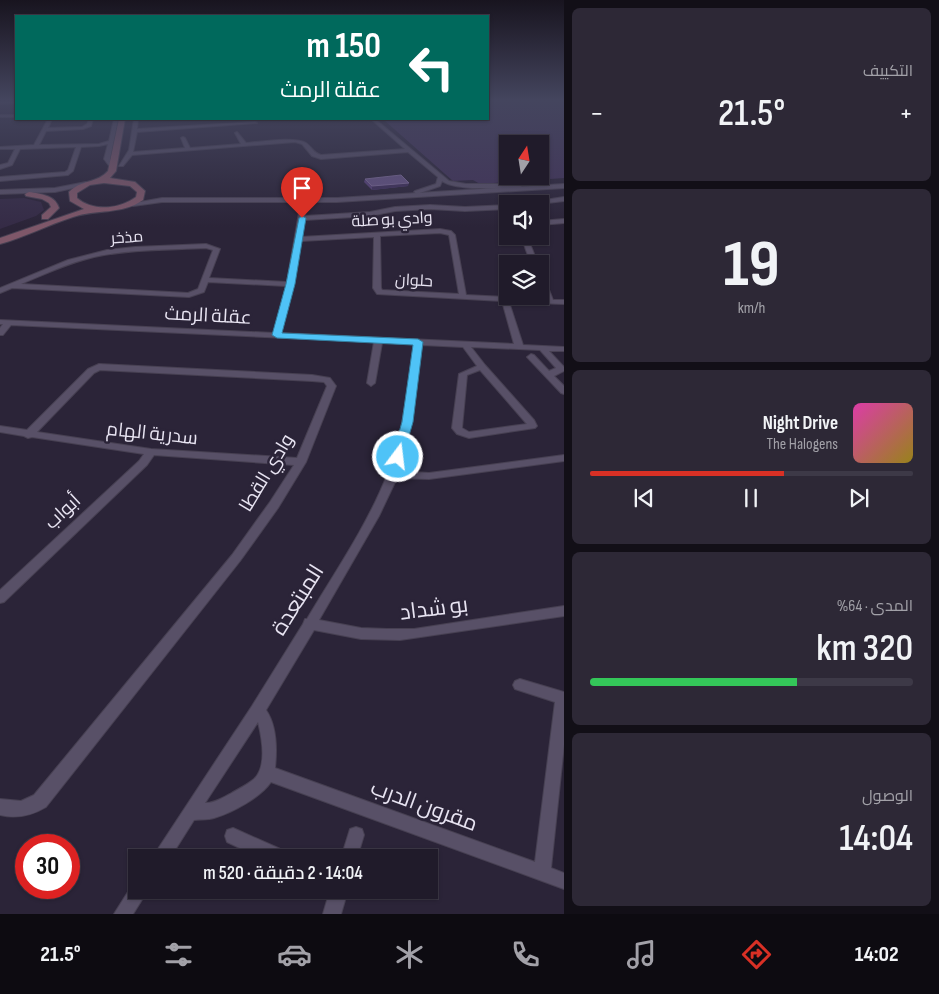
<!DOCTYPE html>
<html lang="ar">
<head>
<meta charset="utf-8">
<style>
	body { margin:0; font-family:"Sofia Sans Condensed",Cairo,sans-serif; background:#2d2836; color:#f1f3f6; direction:rtl; height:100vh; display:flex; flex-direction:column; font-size:19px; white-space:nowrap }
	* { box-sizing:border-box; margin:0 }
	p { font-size:16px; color:#a2a1a8 }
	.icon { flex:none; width:28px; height:28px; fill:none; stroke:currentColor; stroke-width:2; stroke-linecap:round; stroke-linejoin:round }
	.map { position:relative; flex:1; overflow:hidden; direction:ltr }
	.drawer { display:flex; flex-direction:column; gap:8px; padding:8px; background:#120f17; width:375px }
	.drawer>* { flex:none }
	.guide { position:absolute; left:15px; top:15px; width:474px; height:105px; border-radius:0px; box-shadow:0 1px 4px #0004,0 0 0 1px #3d3947; direction:rtl; background:#00695c; color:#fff; overflow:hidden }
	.needle { width:32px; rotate:12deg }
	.buttons { position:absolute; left:499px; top:135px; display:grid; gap:10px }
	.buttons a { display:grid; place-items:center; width:50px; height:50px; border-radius:0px; background:#201b2a; box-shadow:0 1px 4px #0004,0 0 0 1px #3d3947; font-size:25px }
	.speed { position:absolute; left:15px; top:834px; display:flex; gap:10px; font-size:25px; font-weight:700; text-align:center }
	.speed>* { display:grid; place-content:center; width:65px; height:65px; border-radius:50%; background:#201b2a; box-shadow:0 1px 4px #0004,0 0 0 1px #3d3947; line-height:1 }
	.speed .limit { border:8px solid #d22; background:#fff; color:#111 }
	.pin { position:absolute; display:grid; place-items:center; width:42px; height:42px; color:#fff; margin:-51px -21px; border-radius:50% 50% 50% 0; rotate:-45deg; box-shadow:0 0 5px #0007 }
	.pin .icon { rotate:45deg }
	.me { position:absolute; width:55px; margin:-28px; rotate:15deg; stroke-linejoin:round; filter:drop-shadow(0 0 4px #0008) }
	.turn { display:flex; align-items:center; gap:18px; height:105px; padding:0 25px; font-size:22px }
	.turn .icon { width:65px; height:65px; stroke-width:2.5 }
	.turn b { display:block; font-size:35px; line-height:42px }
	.big { font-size:38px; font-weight:600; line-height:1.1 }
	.drawer .widget { flex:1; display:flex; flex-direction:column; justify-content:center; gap:8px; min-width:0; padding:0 18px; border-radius:8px; background:#2d2836 }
	.drawer .dial { align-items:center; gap:0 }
	.dial b { font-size:65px; line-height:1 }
	.song { display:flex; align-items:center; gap:15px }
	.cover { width:60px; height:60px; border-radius:8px; background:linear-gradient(135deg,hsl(320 70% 55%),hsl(50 70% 35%)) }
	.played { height:5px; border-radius:2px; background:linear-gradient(90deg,#d93025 60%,#3d3947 60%) }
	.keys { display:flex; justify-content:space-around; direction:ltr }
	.heat { display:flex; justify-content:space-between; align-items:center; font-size:28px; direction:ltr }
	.charge { height:8px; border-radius:4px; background:linear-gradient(90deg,#34c759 64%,#3d3947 0) }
	.trip { position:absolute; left:128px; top:849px; width:310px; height:50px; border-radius:0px; background:#201b2a; box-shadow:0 1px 4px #0004,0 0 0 1px #3d3947; font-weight:600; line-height:50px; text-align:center; direction:rtl }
	.menu { display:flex; height:80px; justify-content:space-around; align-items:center; background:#0d0b11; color:#a2a1a8 }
	.menu .icon { width:35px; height:35px }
	.menu .on { color:#d93025 }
	.menu b { font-size:22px; color:#f1f3f6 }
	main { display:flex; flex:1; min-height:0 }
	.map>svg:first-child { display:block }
</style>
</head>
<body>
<main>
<section class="drawer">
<div class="widget"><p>التكييف</p>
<div class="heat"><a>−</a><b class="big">21.5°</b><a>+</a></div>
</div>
<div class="widget dial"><b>19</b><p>km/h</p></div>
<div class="widget">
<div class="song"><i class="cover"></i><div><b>Night Drive</b><p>The Halogens</p></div></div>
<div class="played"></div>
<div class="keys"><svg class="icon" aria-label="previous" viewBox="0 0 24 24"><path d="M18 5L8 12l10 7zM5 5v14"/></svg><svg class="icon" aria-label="pause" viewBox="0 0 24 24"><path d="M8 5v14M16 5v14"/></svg><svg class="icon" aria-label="next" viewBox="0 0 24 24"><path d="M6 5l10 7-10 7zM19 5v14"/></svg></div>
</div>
<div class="widget"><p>المدى · 64%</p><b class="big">320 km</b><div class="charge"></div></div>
<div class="widget"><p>الوصول</p><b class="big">14:04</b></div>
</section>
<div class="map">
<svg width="564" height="914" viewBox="0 0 564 914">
	<rect width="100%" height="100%" fill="#2b2438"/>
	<polygon fill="#352b46" points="24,198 41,202 44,210 36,216 0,229 0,199"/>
	<path fill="#413258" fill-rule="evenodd" d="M488 99H564V178L480 184 473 180 453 181 385 121 387 119H488ZM508 144H540V176H508Z"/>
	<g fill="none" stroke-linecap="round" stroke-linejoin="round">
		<g stroke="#474052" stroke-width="2">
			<g id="minor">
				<polygon points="16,101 16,103 0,104 0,102"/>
				<rect x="0" y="115" width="16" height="2"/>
				<polygon points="48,119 52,119 48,128 82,127 87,124 89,119 93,119 91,126 83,129 46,131 39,145 99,144 109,141 114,119 118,119 110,159 114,167 110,167 104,159 108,144 99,146 81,147 73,171 68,175 0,181 0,177 65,172 68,170 76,147 20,149 12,165 0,169 0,165 8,163 15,149 0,149 0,147 34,145"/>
				<path d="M134 119H138L137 129 255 122 257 123 137 132 133 152 185 148 181 138 183 137 185 138 190 148 241 144 235 133 237 132 246 143C259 142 296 136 306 143 312 147 313 153 321 155L405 149 371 119H375L449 181 466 184H519L522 186 519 188C501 188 455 191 442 181L440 186 417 194 414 192 415 191 436 184 438 177 408 152 321 159 312 156 302 144 295 142 132 155 123 166H119L129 150Z"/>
				<polygon points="564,197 564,201 539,204 519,204"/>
				<path d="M309 200 314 201 306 208 305 216 370 212 395 207 430 205 465 207 508 205V209L465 211 430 209 395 211 370 216 304 220 301 237 440 229 451 231 455 235 466 295 545 299 540 286V275L544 277 553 300H564V304L509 302 523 345 564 347V351H549L564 367V371L554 376 564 386V394L561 393 527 357 531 354 534 355 549 371 556 368 540 350 471 347 485 365 534 420 537 426 535 428 469 438 457 434 452 428 459 374 477 366 463 347 422 345 412 422 399 471 429 473 564 455V461L429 479 397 478 379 516 319 620 361 628 387 629H414L564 606V616L400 640 361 639 314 630 266 710C277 726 277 749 275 768L535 862 555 702 515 689 513 685 515 681 520 679 564 692V745L551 868 564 873V889L271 782C261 797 232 813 214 818 208 820 201 819 194 820L170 858H152L252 706 303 624 305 619H307C335 572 367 526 387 475 404 434 407 388 414 344L382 343 375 383 371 386 367 383 374 342 11 325 3 335H0V328L3 324H0V320L274 333 286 286 208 282 204 292 189 297 12 288 0 293V288L68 260 107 250 135 247 206 244 220 249 209 278 287 282 300 207ZM440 233 449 235 459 294 382 290 381 288 380 236ZM374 237 373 288 377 294 502 301 514 344 281 333 294 284 301 241ZM206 248 213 250 198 289 188 293 21 284C45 274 68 263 94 257 130 249 169 250 206 248ZM480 370 526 423 527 424 469 432 462 428 467 375ZM258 722C262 738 267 767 254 779 247 785 238 789 230 794 222 798 215 803 205 803Z"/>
				<polygon points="564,219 564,223 540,225 540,221"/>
				<polygon points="521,236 527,236 538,264 531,264"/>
				<path d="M99 364 312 375 330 378 336 386 306 462 278 508 240 561 46 807C31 816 17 819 0 815V799L21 801 34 795 232 555 270 502 294 465 154 455 147 465 4 602 0 603V590L139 461 144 454 32 437 28 438 24 436 0 432V426L27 430 88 369ZM100 370 312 381 324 382 327 386 297 458 151 449 37 432 94 373Z"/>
				<polygon points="356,827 362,829 364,835 357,858 341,858 350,829"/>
				<polygon points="233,828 287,852 289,858 261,858 227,842 225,836 227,830"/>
				<polygon points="136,883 136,890 148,890 133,914 114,914 133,884"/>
				<polygon points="330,890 348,890 341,914 323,914"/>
			</g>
		</g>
		<g stroke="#474052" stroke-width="2">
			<g id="tertiary">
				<polygon points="86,182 88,183 88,185 55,192 0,194 0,190 55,188"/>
				<polygon points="564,184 564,188 337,202 162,202 133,206 129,204 162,198 337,198"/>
			</g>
		</g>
		<g stroke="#474052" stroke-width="2">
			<g id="secondary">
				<path d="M119 119H125L116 171 110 178 135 182 145 191 143 200C122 215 96 209 73 217 48 225 25 237 0 244V238L84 209 70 201 69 192C80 180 98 183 108 171ZM104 183 130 186 137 192 136 197C120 209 93 212 77 198V193L90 185Z"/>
				<path d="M29 192C41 194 55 195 59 208L48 219H42V215L51 207 49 203 42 199 26 196 25 194Z"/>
			</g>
		</g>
		<use href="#minor" fill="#585067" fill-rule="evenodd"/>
		<use href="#tertiary" fill="#585067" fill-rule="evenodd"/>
		<use href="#secondary" fill="#7e5769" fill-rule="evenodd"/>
	</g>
	<polygon fill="#584279" points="365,179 408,186 372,190 364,182"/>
	<polygon fill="#3f2f5a" points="409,183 408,186 372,190 372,186"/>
	<polygon fill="#675486" stroke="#7c6a97" points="401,175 409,183 372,186 365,179"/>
	<linearGradient id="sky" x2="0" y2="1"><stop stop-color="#18141f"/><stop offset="0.44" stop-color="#44455e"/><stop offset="1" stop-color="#44455e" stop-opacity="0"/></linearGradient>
	<rect width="564" height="227" fill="url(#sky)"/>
	<polygon fill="#4fc3f7" stroke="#337fa1" points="302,216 306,218 295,284 282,333 418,339 423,342 413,422 402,460 394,460 392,457 402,422 413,345 277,338 272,335 286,284 299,218"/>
	<g text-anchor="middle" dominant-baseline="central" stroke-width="5" stroke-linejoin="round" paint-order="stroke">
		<g font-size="16" fill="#e8e4f2" stroke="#2b2438">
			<text transform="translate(392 220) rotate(-3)">وادي بو صلة</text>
			<text transform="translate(127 238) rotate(-4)">مذخر</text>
			<text transform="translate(414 281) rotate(3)">حلوان</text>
		</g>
		<g font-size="19" fill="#e8e4f2" stroke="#2b2438">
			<text transform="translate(208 316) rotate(3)">عقلة الرمث</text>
			<text transform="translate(152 434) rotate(6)">سدرية الهام</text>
			<text transform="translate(267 473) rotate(-59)">وادي القطا</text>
			<text transform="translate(63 512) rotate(-43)">أبواب</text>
		</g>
		<g font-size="22" fill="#e8e4f2" stroke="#2b2438">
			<text transform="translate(298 600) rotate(-58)">المبتعدة</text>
			<text transform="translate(434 609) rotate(-7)">بو شداد</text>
			<text transform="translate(424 806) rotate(20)">مقرون الدرب</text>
		</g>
	</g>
</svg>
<div class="buttons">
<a><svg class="needle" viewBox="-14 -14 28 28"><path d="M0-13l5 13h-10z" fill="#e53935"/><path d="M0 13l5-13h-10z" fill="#a2a1a8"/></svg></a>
<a><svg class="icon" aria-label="sound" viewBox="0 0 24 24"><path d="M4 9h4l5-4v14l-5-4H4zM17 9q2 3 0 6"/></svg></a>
<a><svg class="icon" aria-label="layers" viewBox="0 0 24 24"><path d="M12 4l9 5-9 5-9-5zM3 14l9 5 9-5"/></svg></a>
</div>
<div class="speed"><div class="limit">30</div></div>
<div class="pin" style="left:302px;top:218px;background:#d93025"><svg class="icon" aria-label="arrive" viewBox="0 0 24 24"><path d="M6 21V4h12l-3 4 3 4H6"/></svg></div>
<svg class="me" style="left:398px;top:457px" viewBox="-20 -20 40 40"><circle r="17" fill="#4fc3f7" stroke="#fff" stroke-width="3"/><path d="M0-11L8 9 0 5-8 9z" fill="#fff"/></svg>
<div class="trip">14:04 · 2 دقيقة · 520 m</div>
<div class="guide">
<div class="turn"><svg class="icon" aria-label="left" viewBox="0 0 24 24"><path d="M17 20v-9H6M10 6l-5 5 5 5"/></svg><div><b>150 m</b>عقلة الرمث</div></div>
</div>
</div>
</main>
<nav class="menu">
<b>14:02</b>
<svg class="icon on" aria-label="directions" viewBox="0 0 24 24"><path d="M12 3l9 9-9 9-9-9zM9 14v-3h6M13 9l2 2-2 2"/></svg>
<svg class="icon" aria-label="music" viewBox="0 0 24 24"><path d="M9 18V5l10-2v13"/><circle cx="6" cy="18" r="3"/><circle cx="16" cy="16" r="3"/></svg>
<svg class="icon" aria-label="phone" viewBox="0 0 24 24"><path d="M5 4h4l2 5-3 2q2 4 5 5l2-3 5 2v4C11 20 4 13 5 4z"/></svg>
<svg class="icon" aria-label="climate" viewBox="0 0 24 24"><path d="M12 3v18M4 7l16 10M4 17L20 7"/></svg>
<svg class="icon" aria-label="car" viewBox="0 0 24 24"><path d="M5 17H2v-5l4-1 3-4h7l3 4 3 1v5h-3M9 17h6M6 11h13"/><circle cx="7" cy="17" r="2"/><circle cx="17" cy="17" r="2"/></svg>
<svg class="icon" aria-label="filters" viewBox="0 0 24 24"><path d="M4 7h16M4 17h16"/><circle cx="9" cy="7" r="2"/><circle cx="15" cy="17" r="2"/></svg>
<b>21.5°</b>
</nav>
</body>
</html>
